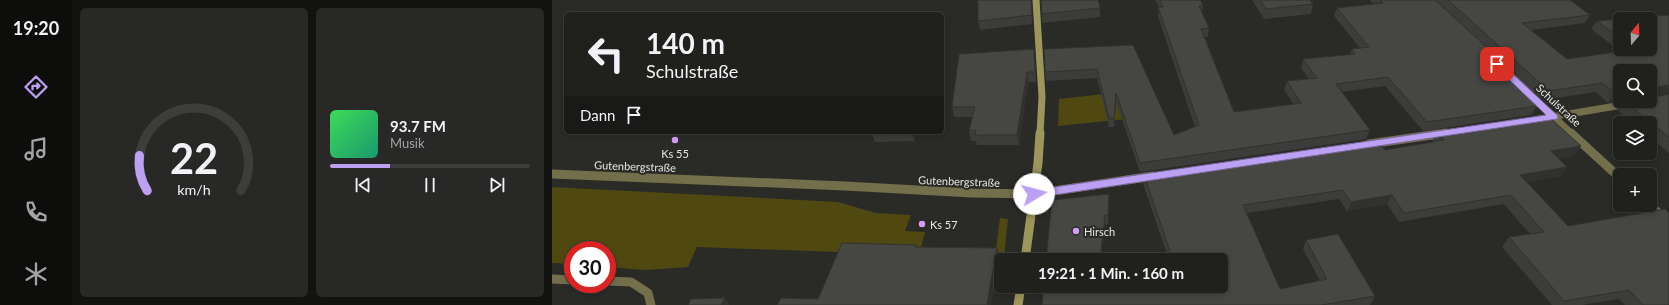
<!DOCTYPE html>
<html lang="de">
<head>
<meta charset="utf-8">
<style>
	body { margin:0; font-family:Lato,sans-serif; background:#282826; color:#f1f3f6; height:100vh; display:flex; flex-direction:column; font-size:15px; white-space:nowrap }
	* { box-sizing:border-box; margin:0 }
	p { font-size:13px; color:#a2a3a4 }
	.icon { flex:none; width:22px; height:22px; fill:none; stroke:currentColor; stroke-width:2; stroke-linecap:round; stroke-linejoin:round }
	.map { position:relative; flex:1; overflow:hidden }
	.sheet { display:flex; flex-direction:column; gap:8px; padding:8px; background:#121210; width:480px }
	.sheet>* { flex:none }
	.top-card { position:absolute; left:12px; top:12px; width:380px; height:122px; border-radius:6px; box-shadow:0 2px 6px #0003,0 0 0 1px #3d3e3b; background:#20201d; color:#f1f3f6; overflow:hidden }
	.needle { width:26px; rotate:19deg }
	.buttons { position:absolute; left:1061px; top:12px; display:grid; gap:8px }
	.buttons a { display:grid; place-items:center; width:44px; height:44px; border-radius:6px; background:#20201d; box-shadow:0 2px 6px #0003,0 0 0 1px #3d3e3b; font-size:20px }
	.speed { position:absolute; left:12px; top:241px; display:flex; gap:8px; font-size:20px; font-weight:700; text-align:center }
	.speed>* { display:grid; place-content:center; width:52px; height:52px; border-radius:50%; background:#20201d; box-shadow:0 2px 6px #0003,0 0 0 1px #3d3e3b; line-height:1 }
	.speed .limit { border:6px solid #d22; background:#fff; color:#111 }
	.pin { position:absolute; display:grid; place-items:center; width:34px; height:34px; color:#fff; margin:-17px; border-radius:8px; box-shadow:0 2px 6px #0006 }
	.me { position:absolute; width:44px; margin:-22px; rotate:82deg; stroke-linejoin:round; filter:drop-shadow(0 0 3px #0008) }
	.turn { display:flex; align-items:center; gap:14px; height:84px; padding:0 16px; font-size:18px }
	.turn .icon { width:52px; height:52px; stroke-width:2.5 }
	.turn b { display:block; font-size:28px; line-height:34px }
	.then { display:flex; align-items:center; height:38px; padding:0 16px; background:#0003; gap:8px; font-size:15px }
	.sheet .card { flex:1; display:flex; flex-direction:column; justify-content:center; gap:6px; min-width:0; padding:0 14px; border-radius:6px; background:#282826 }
	.sheet .dial { align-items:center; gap:0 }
	.dial svg { height:104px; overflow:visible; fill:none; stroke:#3d3e3b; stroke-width:7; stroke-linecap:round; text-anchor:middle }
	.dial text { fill:#f1f3f6; stroke:none }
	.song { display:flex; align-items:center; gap:12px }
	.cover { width:48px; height:48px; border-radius:6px; background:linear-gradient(135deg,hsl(130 70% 55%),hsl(160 70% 35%)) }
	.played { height:4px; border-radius:2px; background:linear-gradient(90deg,#bca0f2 30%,#3d3e3b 30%) }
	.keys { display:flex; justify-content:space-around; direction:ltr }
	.sheet .tiles { flex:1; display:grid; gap:8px; grid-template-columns:repeat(2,1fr) }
	.trip { position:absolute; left:442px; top:253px; width:234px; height:40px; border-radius:6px; background:#20201d; box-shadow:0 2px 6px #0003,0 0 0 1px #3d3e3b; font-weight:700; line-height:40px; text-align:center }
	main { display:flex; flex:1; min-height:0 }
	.menu { display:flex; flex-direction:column; width:72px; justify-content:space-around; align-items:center; background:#0d0d0c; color:#a2a3a4 }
	.menu .icon { width:28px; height:28px }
	.menu .current { color:#bca0f2 }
	.menu b { font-size:18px; color:#f1f3f6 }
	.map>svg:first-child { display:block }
</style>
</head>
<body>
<main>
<nav class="menu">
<b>19:20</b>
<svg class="icon current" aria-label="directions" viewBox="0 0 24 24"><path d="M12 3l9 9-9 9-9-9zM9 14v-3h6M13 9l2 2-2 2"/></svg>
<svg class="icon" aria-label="music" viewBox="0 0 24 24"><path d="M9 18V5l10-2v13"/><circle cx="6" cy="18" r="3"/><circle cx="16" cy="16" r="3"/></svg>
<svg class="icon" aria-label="phone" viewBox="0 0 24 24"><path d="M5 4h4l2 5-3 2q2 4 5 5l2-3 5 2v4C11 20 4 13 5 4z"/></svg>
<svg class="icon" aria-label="climate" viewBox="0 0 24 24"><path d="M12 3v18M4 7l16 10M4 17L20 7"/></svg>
</nav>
<section class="sheet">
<div class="tiles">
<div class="card dial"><svg viewBox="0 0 100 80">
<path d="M14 69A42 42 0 1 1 86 69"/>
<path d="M14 69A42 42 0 0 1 8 42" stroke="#bca0f2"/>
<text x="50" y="56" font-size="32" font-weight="700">22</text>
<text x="50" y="72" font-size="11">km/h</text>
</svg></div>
<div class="card">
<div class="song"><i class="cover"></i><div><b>93.7 FM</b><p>Musik</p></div></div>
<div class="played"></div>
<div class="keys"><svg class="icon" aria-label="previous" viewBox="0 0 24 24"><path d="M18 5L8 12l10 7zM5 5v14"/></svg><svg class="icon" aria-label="pause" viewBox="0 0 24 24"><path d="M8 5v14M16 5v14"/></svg><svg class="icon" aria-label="next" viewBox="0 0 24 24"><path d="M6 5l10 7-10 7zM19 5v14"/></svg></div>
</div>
</div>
</section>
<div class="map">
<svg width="1117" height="305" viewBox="0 0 1117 305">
	<rect width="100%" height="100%" fill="#2a2a27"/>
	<g fill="#4f4911">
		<polygon points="588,90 603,116 506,126 507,99"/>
		<polygon points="0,187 286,202 324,213 359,215 353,231 373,232 367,255 145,247 136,267 94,270 55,267 55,250 21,250 21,264 0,263"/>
		<polygon points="448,218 456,219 452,258 443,258"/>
	</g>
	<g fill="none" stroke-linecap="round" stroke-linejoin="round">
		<g stroke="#736f4b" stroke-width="7">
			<polyline points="973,90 1020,134"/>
			<polyline points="987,119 1094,101"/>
			<polyline points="890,134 894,133"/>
		</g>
		<g stroke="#736f4b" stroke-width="9">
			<polyline points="1019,133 1068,178"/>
			<polyline points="817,144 894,133"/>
			<polyline points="0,174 293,186 420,193 482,194 601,176"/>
			<polyline points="1098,205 1117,223"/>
			<polyline points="0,279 21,280"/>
			<polyline points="55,281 79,282 96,293 99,305"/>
		</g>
		<polyline stroke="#9c965a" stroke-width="7" points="484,0 490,97 488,134"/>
		<g stroke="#9c965a" stroke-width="9">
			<polyline points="473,260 486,163 488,133"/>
			<polyline points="466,305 469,286"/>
		</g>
	</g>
	<g fill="#3c3c3a" fill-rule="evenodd">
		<polygon points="479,0 480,24 428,30 426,21"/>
		<polygon points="489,0 548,8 548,17 490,23"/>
		<path d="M603 0H648L651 5 650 13 657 28 656 37H653L682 112 741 104 732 90 735 81 757 79 749 68 751 59 798 54 800 49 808 48 782 16 785 8 821 4 818 0H883L919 33 883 0H1018L1038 15 1033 23 979 30 1015 59 1069 52 1039 29 1045 21 1117 16V93L1098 96 1068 71V101L1056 103 1044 92 991 100 983 93 979 100 985 106 979 115 871 131 833 86 789 92 818 130 814 139 588 172 564 102 562 127H557L545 78 494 81 493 72 581 45 622 135 643 127 606 16 607 7ZM1068 19 1098 49H1068Z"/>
		<polygon points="700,0 758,0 761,4 759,14 712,19"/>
		<polygon points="483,59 484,82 476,82 467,145 425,145 424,141 419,141 417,131 420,117 402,117 400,107"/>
		<polygon points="1117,94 1117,153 1098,137 1098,123 1081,123 1066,111 1073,102"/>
		<polygon points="319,132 365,132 362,141 323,142"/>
		<polygon points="885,132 1029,146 1022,156 1006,158 1015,167 1008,176 975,182 1016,226 1117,305 1073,305 1067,299 1030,305 1000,305 950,247 957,237 978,234 952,204 847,222 835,204 795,211 787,199 695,213 728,289 768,281 751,249 754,240 823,296 818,305 490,305 615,254 591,184 592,175 833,150 881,142 880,142"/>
		<polygon points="557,194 556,224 553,225 494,260"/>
	</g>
	<g fill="#31312f">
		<polygon points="475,72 476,82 467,145 465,135"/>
		<polygon points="1117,85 1117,93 1098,96 1098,88"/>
		<polygon points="564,93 564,102 562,127 562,118"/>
		<polygon points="1063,93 1068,93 1068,101 1056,103"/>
		<polygon points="359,132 365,132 362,141"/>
		<polygon points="1029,146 1022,156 992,161 999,151"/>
		<polygon points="1015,167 1008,176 961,184 968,175"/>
		<polygon points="557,194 557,203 556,224 556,215"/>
		<polygon points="840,195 835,204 795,211 799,202"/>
		<polygon points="553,215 553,225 549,260 548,260"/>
		<polygon points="445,248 448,258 439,305 436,305 435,304"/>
		<polygon points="173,298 177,304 177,305 169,305"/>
	</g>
	<g fill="#464643" stroke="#31312f">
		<polygon points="426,0 479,0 480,15 426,21"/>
		<polygon points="489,0 546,0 548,8 490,14"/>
		<polygon points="608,0 648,0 651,5 647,6 657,28 649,29 682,112 749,103 735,81 765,78 751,59 803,54 800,49 817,47 785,8 831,3 829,0 883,0 984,92 973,94 975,95 973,95 985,106 875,122 836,77 784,84 818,130 588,163 564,93 562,118 557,118 545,69 493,72 492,49 581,45 622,135 647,125 606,7 611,7"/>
		<polygon points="708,0 758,0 761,4 714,9"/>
		<polygon points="896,0 1018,0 1038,15 970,23 1015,59 1085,49 1084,49 1098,49 1098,19 1068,19 1068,37 1045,21 1116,15 1117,16 1117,85 1098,88 1098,71 1068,71 1068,93 1063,93 1050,83 997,91"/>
		<polygon points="482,49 483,72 475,72 465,135 423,135 424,130 417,131 423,107 400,107 407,54"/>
		<polygon points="1117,94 1117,137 1073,102 1078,101 1098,101 1098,98"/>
		<polygon points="995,115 1029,146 999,151 1015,167 968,175 1016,226 1113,209 1117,213 1117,305 1091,305 1077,290 1012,301 957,237 992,232 959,195 852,213 840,195 799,202 791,190 691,205 728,289 775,279 754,240 786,234 823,296 769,305 490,305 492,286 669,286 669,260 570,260 619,254 592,175 826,141 833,150 892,140 885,132"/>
		<polygon points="557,194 556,215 553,215 548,260 494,260 500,200"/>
		<polygon points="290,243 364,245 363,247 445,248 435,304 437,304 436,305 225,305 229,298 266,299"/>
		<polygon points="173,298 169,305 136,305 139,299"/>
	</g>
	<polygon fill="#bca0f2" stroke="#7a689d" points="945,61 948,62 1005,115 1006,117 1005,119 482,198 479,196 477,194 479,191 482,190 994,115 942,65 941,64"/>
	<g fill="#d89bf8" stroke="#2a2a27" stroke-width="1.5">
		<circle cx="123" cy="140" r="4"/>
		<circle cx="370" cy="224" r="4"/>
		<circle cx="524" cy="231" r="4"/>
	</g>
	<g text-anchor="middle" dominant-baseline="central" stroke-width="4" stroke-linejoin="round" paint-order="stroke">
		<g font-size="11" fill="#e5e5e3" stroke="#2a2a27">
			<text transform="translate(1007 105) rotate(43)">Schulstraße</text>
			<text transform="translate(83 166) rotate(2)">Gutenbergstraße</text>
			<text transform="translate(407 181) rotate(2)">Gutenbergstraße</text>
		</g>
		<g font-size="11" fill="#e5e5e3" stroke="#2a2a27" text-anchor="start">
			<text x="123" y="153" text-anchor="middle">Ks 55</text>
			<text x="378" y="224">Ks 57</text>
			<text x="532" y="231">Hirsch</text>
		</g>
	</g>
</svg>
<div class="buttons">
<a><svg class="needle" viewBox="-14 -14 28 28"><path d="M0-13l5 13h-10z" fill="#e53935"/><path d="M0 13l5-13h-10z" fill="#a2a3a4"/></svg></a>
<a><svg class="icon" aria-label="search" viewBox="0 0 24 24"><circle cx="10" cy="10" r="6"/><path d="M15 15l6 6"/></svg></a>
<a><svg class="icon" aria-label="layers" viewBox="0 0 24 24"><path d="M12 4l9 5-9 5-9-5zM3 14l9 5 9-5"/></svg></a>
<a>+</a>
</div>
<div class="speed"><div class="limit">30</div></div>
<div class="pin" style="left:945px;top:64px;background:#d93025"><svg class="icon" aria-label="arrive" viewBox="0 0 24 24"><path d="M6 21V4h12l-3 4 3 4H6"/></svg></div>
<svg class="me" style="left:482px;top:194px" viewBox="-20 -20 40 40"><circle r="19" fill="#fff"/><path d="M0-13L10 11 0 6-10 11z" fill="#bca0f2"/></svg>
<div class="trip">19:21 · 1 Min. · 160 m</div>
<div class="top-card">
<div class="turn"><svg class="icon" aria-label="left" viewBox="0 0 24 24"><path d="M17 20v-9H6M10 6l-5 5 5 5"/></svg><div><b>140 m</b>Schulstraße</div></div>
<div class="then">Dann<svg class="icon" aria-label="arrive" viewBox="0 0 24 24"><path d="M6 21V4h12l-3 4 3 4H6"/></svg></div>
</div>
</div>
</main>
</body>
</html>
